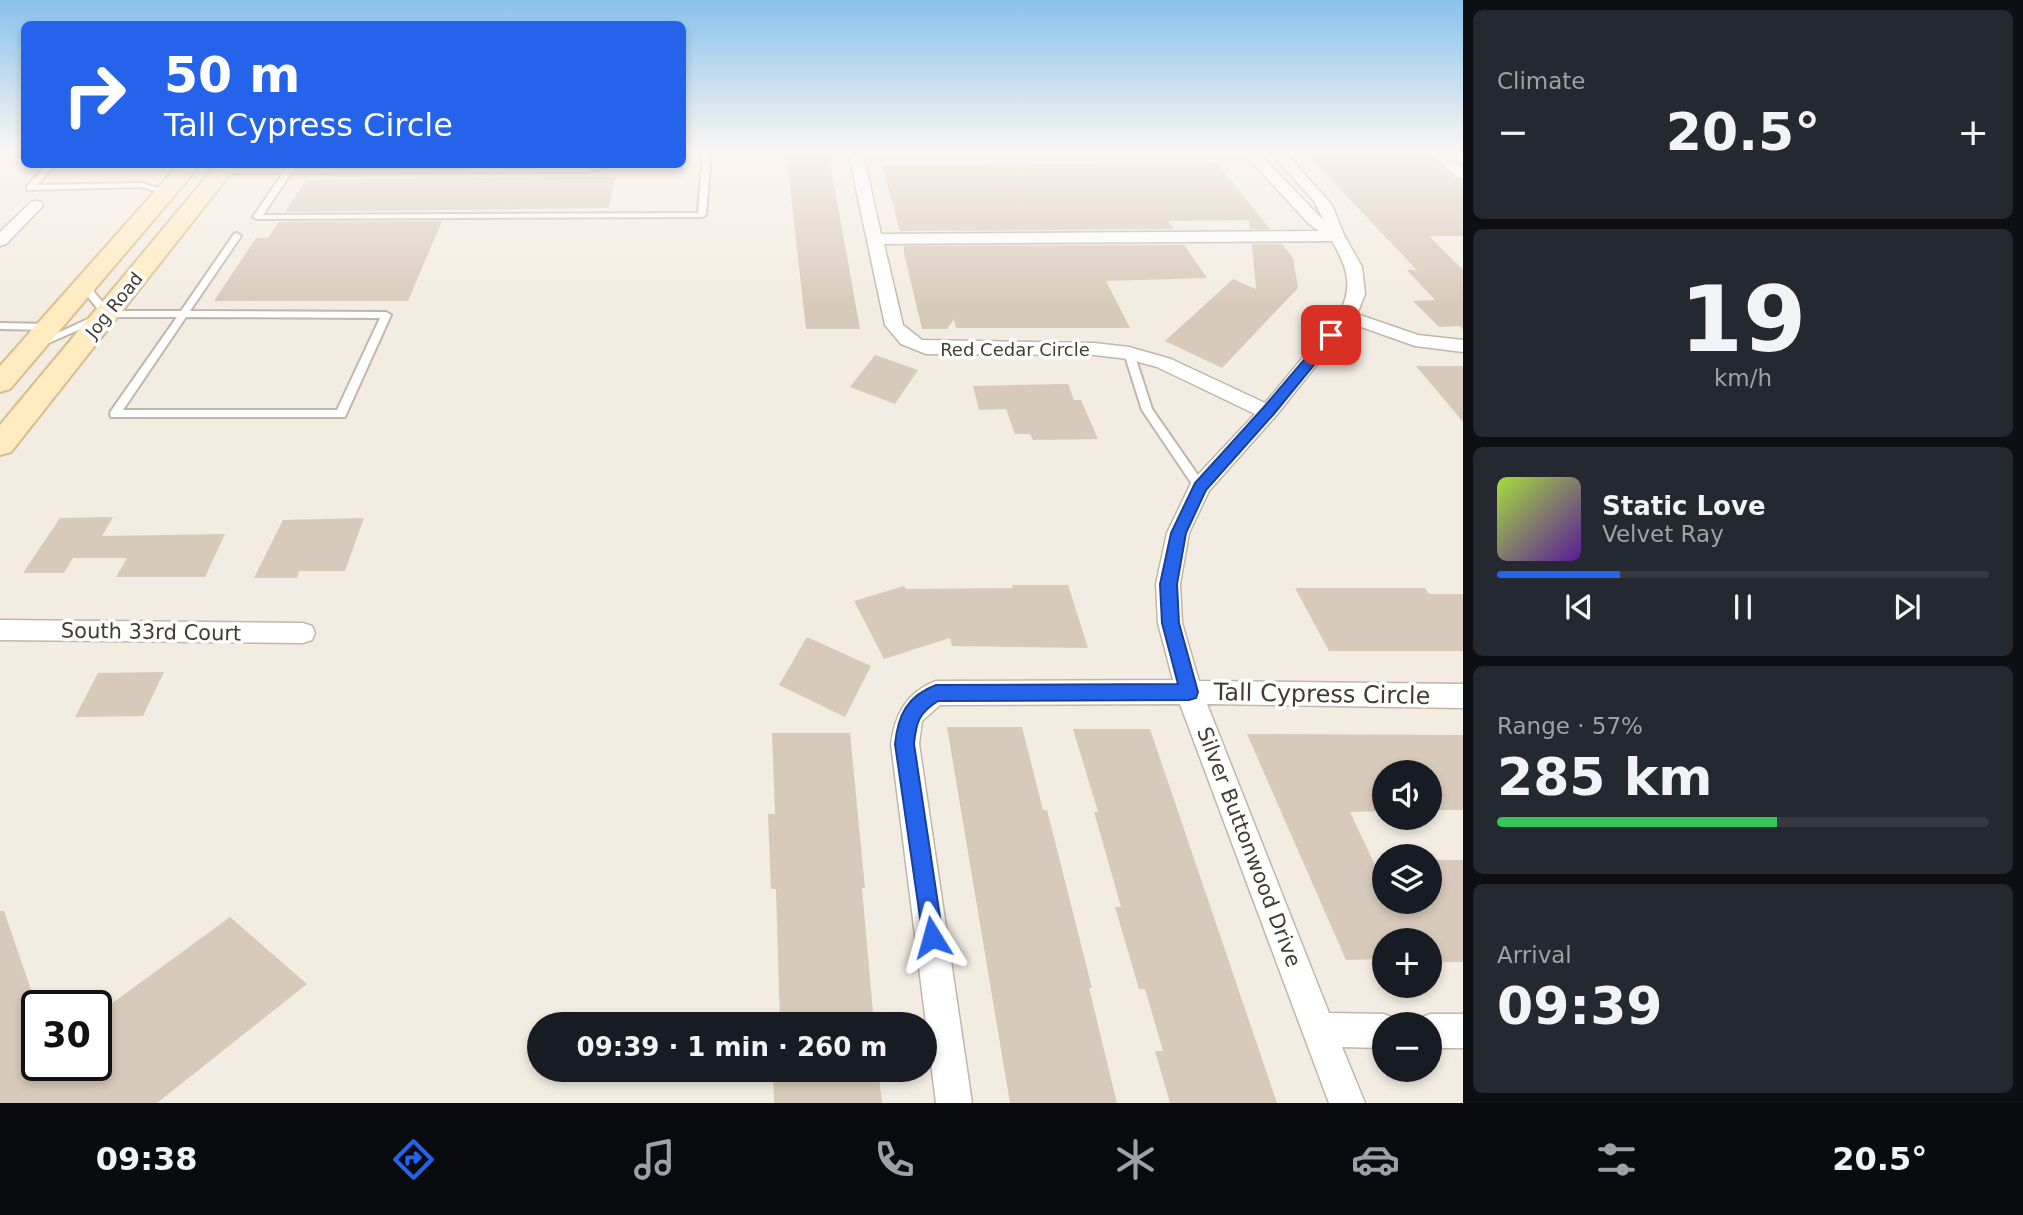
<!DOCTYPE html>
<html lang="en">
<head>
<meta charset="utf-8">
<style>
	body { margin:0; font-family:"DejaVu Sans",sans-serif; background:#242831; color:#f1f3f6; height:100vh; display:flex; flex-direction:column; font-size:26px; white-space:nowrap }
	* { box-sizing:border-box; margin:0 }
	p { font-size:23px; color:#9ea1a6 }
	.icon { flex:none; width:38px; height:38px; fill:none; stroke:currentColor; stroke-width:2; stroke-linecap:round; stroke-linejoin:round }
	.map { position:relative; flex:1; overflow:hidden }
	.drawer { display:flex; flex-direction:column; gap:10px; padding:10px; background:#0d0f14; width:560px }
	.drawer>* { flex:none }
	.guide { position:absolute; left:21px; top:21px; width:665px; height:147px; border-radius:10px; box-shadow:0 4px 10px #0003; background:#2563eb; color:#fff; overflow:hidden }
	.tools { position:absolute; left:1372px; top:760px; display:grid; gap:14px }
	.tools a { display:grid; place-items:center; width:70px; height:70px; border-radius:50%; background:#171b24; box-shadow:0 4px 10px #0003; font-size:35px }
	.speed { position:absolute; left:21px; top:990px; display:flex; gap:14px; font-size:35px; font-weight:700; text-align:center }
	.speed>* { display:grid; place-content:center; width:91px; height:91px; border-radius:50%; background:#171b24; box-shadow:0 4px 10px #0003; line-height:1 }
	.speed .limit { border:4px solid #111; border-radius:10px; background:#fff; color:#111 }
	.pin { position:absolute; display:grid; place-items:center; width:60px; height:60px; color:#fff; margin:-30px; border-radius:14px; box-shadow:0 4px 10px #0006 }
	.me { position:absolute; width:77px; margin:-38px; rotate:352deg; stroke-linejoin:round; filter:drop-shadow(0 0 5px #0008) }
	.turn { display:flex; align-items:center; gap:24px; height:147px; padding:0 28px; font-size:32px }
	.turn .icon { width:91px; height:91px; stroke-width:2.5 }
	.turn b { display:block; font-size:49px; line-height:60px }
	.big { font-size:52px; font-weight:700; line-height:1.1 }
	.drawer .widget { flex:1; display:flex; flex-direction:column; justify-content:center; gap:10px; min-width:0; padding:0 24px; border-radius:10px; background:#242831 }
	.drawer .dial { align-items:center; gap:0 }
	.dial b { font-size:91px; line-height:1 }
	.song { display:flex; align-items:center; gap:21px }
	.cover { width:84px; height:84px; border-radius:10px; background:linear-gradient(135deg,hsl(80 70% 55%),hsl(270 70% 35%)) }
	.played { height:7px; border-radius:4px; background:linear-gradient(90deg,#2563eb 25%,#363941 25%) }
	.keys { display:flex; justify-content:space-around; direction:ltr }
	.heat { display:flex; justify-content:space-between; align-items:center; font-size:38px; direction:ltr }
	.charge { height:10px; border-radius:5px; background:linear-gradient(90deg,#34c759 57%,#363941 0) }
	.trip { position:absolute; left:527px; top:1012px; width:410px; height:70px; border-radius:35px; background:#171b24; box-shadow:0 4px 10px #0003; font-weight:700; line-height:70px; text-align:center }
	.tab-bar { display:flex; height:112px; justify-content:space-around; align-items:center; background:#090b0e; color:#9ea1a6 }
	.tab-bar .icon { width:49px; height:49px }
	.tab-bar .active { color:#2563eb }
	.tab-bar b { font-size:32px; color:#f1f3f6 }
	main { display:flex; flex:1; min-height:0 }
	.map>svg:first-child { display:block }
</style>
</head>
<body>
<main>
<div class="map">
<svg width="1463" height="1103" viewBox="0 0 1463 1103">
	<rect width="100%" height="100%" fill="#f3ece2"/>
	<g fill="#d8caba">
		<polygon points="786,151 828,151 860,329 806,329"/>
		<polygon points="1304,151 1425,151 1456,180 1463,181 1463,236 1429,236 1463,270 1463,329 1460,326 1439,327 1413,301 1435,300 1407,270 1417,270"/>
		<polygon points="1217,163 1270,229 1250,229 1249,220 1168,221 1174,229 900,231 882,165"/>
		<polygon points="580,177 615,177 609,208 285,212 306,180"/>
		<polygon points="442,221 408,301 214,301 256,238 268,238 279,222"/>
		<polygon points="1252,244 1282,244 1293,258 1298,288 1222,368 1165,341 1233,279 1256,289"/>
		<polygon points="1184,245 1207,278 1106,281 1130,328 956,328 954,319 947,329 922,329 904,253 904,246"/>
		<polygon points="875,355 918,370 895,404 850,387"/>
		<polygon points="1416,366 1463,366 1463,422 1443,398"/>
		<polygon points="1068,384 1074,400 1081,400 1098,439 1033,440 1030,434 1015,434 1006,409 979,410 973,386"/>
		<polygon points="113,517 102,536 225,534 205,577 116,577 127,558 73,558 64,573 23,573 60,518"/>
		<polygon points="364,518 345,571 299,571 297,578 254,578 283,520"/>
		<polygon points="1012,585 1068,585 1088,648 952,646 950,638 884,659 854,601 904,586 906,589 1013,588"/>
		<polygon points="1295,588 1425,588 1429,594 1463,594 1463,651 1329,651"/>
		<polygon points="807,637 871,666 845,717 779,685"/>
		<polygon points="164,672 143,716 75,717 98,673"/>
		<polygon points="947,727 1022,727 1043,810 1047,810 1092,988 1089,988 1117,1103 1010,1103"/>
		<polygon points="1073,729 1150,729 1277,1103 1170,1103 1155,1051 1163,1051 1145,989 1139,989 1115,907 1121,907 1094,812 1098,812"/>
		<polygon points="772,733 850,733 865,888 862,888 874,1024 780,1024 776,889 771,889 768,814 775,814"/>
		<polygon points="1247,734 1463,735 1463,810 1430,810 1430,772 1384,772 1384,811 1350,812 1384,884 1384,901 1430,901 1430,860 1463,860 1463,962 1443,962 1432,940 1384,940 1384,959 1346,960"/>
		<polygon points="0,911 4,911 37,1007 37,1066 96,1066 96,1015 230,917 307,984 157,1103 0,1103"/>
		<polygon points="773,1069 878,1069 882,1103 774,1103"/>
	</g>
	<g fill="none" stroke-linecap="round" stroke-linejoin="round">
		<g stroke="#c1b6a7" stroke-width="4">
			<g id="lane">
				<polygon points="703,151 711,151 706,215 702,217 257,219 253,217 283,173 223,173 219,171 223,169 286,169 289,164 296,164 294,169 581,168 581,164 589,164 589,167 620,164 585,172 291,173 263,215 698,213"/>
				<polygon points="48,164 56,164 37,185 141,183 171,192 167,194 141,187 27,190 27,186"/>
				<path d="M237 233 241 236 190 311 386 312 391 315 345 417H111L110 414 111 411 177 317H108L44 345H38L36 343 101 313 84 292 85 281 89 278 93 281 94 292 110 311H181L234 234ZM186 317 380 318 337 410H123Z"/>
				<polygon points="0,323 49,324 54,327 49,330 0,329"/>
				<polygon points="1129,350 1134,353 1152,409 1204,484 1206,487 1204,490 1196,490 1142,410 1124,353"/>
			</g>
		</g>
		<g stroke="#c1b6a7" stroke-width="3">
			<g id="street">
				<path d="M848 151H1257L1324 221 1314 201 1269 151H1284L1332 205 1344 235 1362 267 1365 294 1357 314 1418 335 1463 340V352L1415 346 1350 323 1275 417 1209 491 1189 533 1180 584 1182 623 1199 681 1463 684V708L1207 704 1329 1013 1384 1014 1396 1019 1398 1024H1384V1048L1342 1047 1365 1103H1329L1180 704 940 705 922 721 919 744 972 1103H936L891 744C895 714 907 692 936 681L1173 680 1158 623 1156 584 1167 533 1192 481 1255 414 1157 367 1128 359 1094 355 926 354 901 344 885 325ZM864 158H1248L1309 224 1319 231 881 234ZM1332 241C1347 267 1354 286 1339 314L1265 403 1171 359 1129 347 1094 343 922 340 903 325 884 244Z"/>
				<polygon points="1428,151 1443,151 1463,168 1463,179 1458,178"/>
				<polygon points="36,201 41,202 43,205 41,208 6,244 0,246 0,232 31,202"/>
				<polygon points="0,620 303,623 312,626 315,633 312,640 303,643 0,640"/>
				<polygon points="1430,1014 1463,1014 1463,1048 1430,1048 1430,1024 1416,1024 1418,1019"/>
			</g>
		</g>
		<g stroke="#d6be8e" stroke-width="4">
			<g id="secondary">
				<polygon points="179,164 201,164 10,389 0,392 0,366"/>
				<polygon points="217,164 238,164 11,452 0,455 0,425"/>
			</g>
		</g>
		<use href="#lane" fill="#fff" fill-rule="evenodd"/>
		<use href="#street" fill="#fff" fill-rule="evenodd"/>
		<use href="#secondary" fill="#ffebc0" fill-rule="evenodd"/>
	</g>
	<linearGradient id="sky" x2="0" y2="1"><stop stop-color="#88c2ed"/><stop offset="0.49" stop-color="#faf6f2"/><stop offset="1" stop-color="#faf6f2" stop-opacity="0"/></linearGradient>
	<rect width="1463" height="306" fill="url(#sky)"/>
	<path fill="#2563eb" stroke="#184099" stroke-width="2" d="M1331 332 1337 335 1336 338 1273 415 1206 490 1186 533 1177 584 1179 623 1198 692 1196 698 1189 700 938 701C919 713 916 722 914 744L943 937 939 945 932 948 924 945 895 744C898 715 907 696 936 685L1178 684 1162 623 1160 584 1171 533 1195 483 1263 408 1327 333Z"/>
	<g text-anchor="middle" dominant-baseline="central" stroke-width="7" stroke-linejoin="round" paint-order="stroke">
		<g font-size="18" fill="#443c32" stroke="#fff">
			<text transform="translate(114 305) rotate(-51)">Jog Road</text>
			<text x="1015" y="349">Red Cedar Circle</text>
		</g>
		<g font-size="21" fill="#443c32" stroke="#fff">
			<text transform="translate(151 632) rotate(1)">South 33rd Court</text>
			<text transform="translate(1249 847) rotate(69)">Silver Buttonwood Drive</text>
		</g>
		<g font-size="24" fill="#443c32" stroke="#fff">
			<text transform="translate(1322 694) rotate(1)">Tall Cypress Circle</text>
		</g>
	</g>
</svg>
<div class="tools">
<a><svg class="icon" aria-label="sound" viewBox="0 0 24 24"><path d="M4 9h4l5-4v14l-5-4H4zM17 9q2 3 0 6"/></svg></a>
<a><svg class="icon" aria-label="layers" viewBox="0 0 24 24"><path d="M12 4l9 5-9 5-9-5zM3 14l9 5 9-5"/></svg></a>
<a>+</a>
<a>−</a>
</div>
<div class="speed"><div class="limit">30</div></div>
<div class="pin" style="left:1331px;top:335px;background:#d93025"><svg class="icon" aria-label="arrive" viewBox="0 0 24 24"><path d="M6 21V4h12l-3 4 3 4H6"/></svg></div>
<svg class="me" style="left:932px;top:937px" viewBox="-20 -20 40 40"><path d="M0-17L14 15 0 8-14 15z" fill="#2563eb" stroke="#fff" stroke-width="4"/></svg>
<div class="trip">09:39 · 1 min · 260 m</div>
<div class="guide">
<div class="turn"><svg class="icon" aria-label="right" viewBox="0 0 24 24"><path d="M7 20v-9h11M14 6l5 5-5 5"/></svg><div><b>50 m</b>Tall Cypress Circle</div></div>
</div>
</div>
<section class="drawer">
<div class="widget"><p>Climate</p>
<div class="heat"><a>−</a><b class="big">20.5°</b><a>+</a></div>
</div>
<div class="widget dial"><b>19</b><p>km/h</p></div>
<div class="widget">
<div class="song"><i class="cover"></i><div><b>Static Love</b><p>Velvet Ray</p></div></div>
<div class="played"></div>
<div class="keys"><svg class="icon" aria-label="previous" viewBox="0 0 24 24"><path d="M18 5L8 12l10 7zM5 5v14"/></svg><svg class="icon" aria-label="pause" viewBox="0 0 24 24"><path d="M8 5v14M16 5v14"/></svg><svg class="icon" aria-label="next" viewBox="0 0 24 24"><path d="M6 5l10 7-10 7zM19 5v14"/></svg></div>
</div>
<div class="widget"><p>Range · 57%</p><b class="big">285 km</b><div class="charge"></div></div>
<div class="widget"><p>Arrival</p><b class="big">09:39</b></div>
</section>
</main>
<nav class="tab-bar">
<b>09:38</b>
<svg class="icon active" aria-label="directions" viewBox="0 0 24 24"><path d="M12 3l9 9-9 9-9-9zM9 14v-3h6M13 9l2 2-2 2"/></svg>
<svg class="icon" aria-label="music" viewBox="0 0 24 24"><path d="M9 18V5l10-2v13"/><circle cx="6" cy="18" r="3"/><circle cx="16" cy="16" r="3"/></svg>
<svg class="icon" aria-label="phone" viewBox="0 0 24 24"><path d="M5 4h4l2 5-3 2q2 4 5 5l2-3 5 2v4C11 20 4 13 5 4z"/></svg>
<svg class="icon" aria-label="climate" viewBox="0 0 24 24"><path d="M12 3v18M4 7l16 10M4 17L20 7"/></svg>
<svg class="icon" aria-label="car" viewBox="0 0 24 24"><path d="M5 17H2v-5l4-1 3-4h7l3 4 3 1v5h-3M9 17h6M6 11h13"/><circle cx="7" cy="17" r="2"/><circle cx="17" cy="17" r="2"/></svg>
<svg class="icon" aria-label="filters" viewBox="0 0 24 24"><path d="M4 7h16M4 17h16"/><circle cx="9" cy="7" r="2"/><circle cx="15" cy="17" r="2"/></svg>
<b>20.5°</b>
</nav>
</body>
</html>
